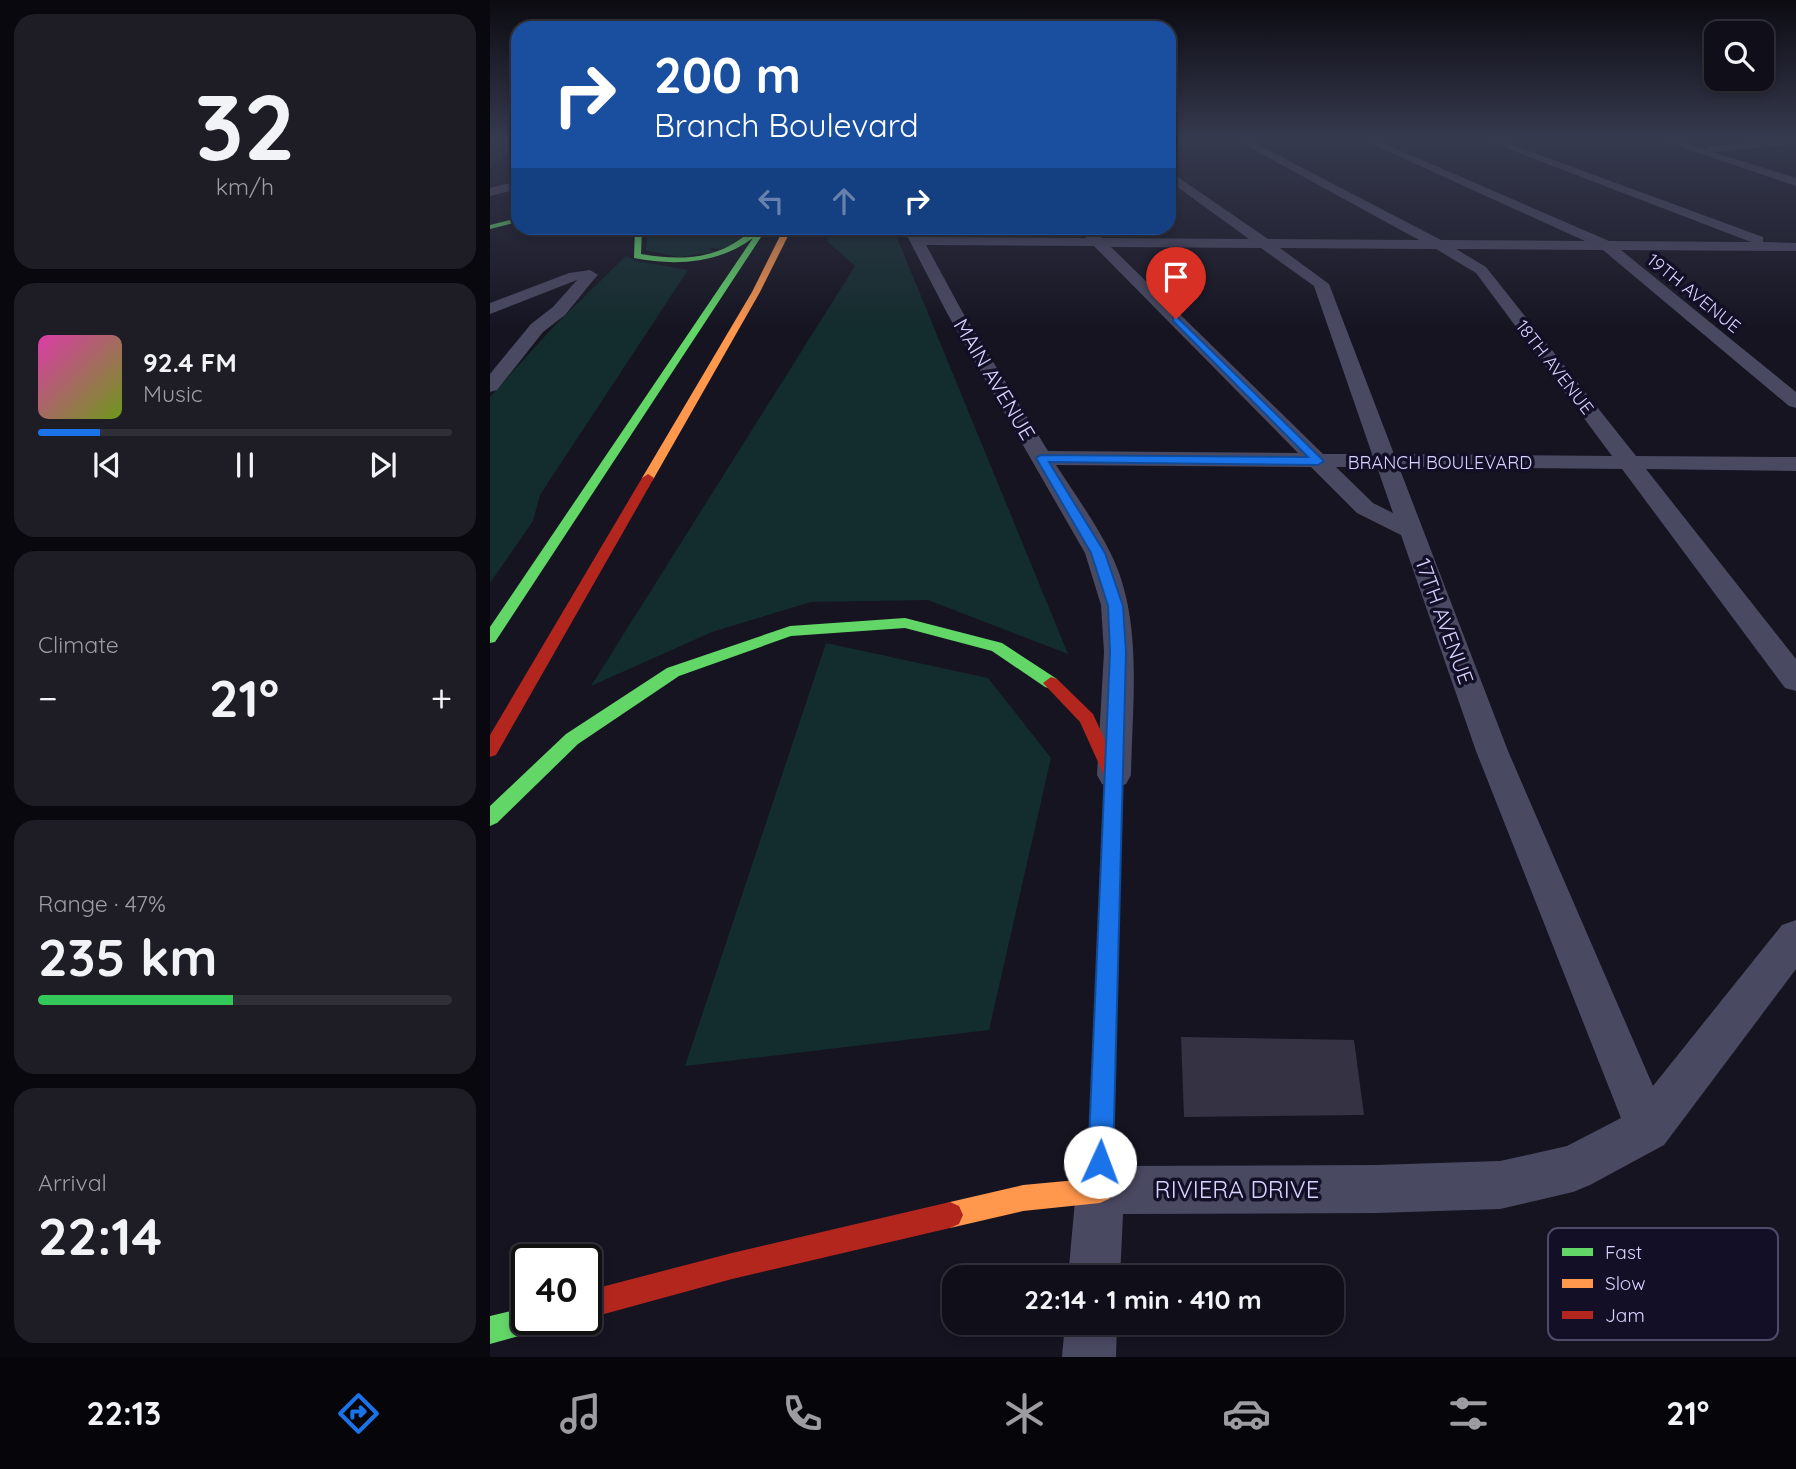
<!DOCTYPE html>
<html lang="en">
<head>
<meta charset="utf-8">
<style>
	body { margin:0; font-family:Quicksand,sans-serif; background:#1e1d26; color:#f1f3f6; height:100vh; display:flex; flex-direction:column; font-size:26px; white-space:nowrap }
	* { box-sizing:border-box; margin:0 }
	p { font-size:23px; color:#9c9ca2 }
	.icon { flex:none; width:38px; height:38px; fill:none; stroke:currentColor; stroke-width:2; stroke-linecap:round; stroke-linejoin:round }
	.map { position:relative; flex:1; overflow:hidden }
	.side { display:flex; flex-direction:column; gap:14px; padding:14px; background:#09080e; width:490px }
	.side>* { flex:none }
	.guide { position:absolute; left:21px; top:21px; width:665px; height:214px; border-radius:21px; box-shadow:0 4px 10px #0003,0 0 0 2px #302f38; background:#1a4fa0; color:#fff; overflow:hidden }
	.buttons { position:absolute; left:1214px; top:21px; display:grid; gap:14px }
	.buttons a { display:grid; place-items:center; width:70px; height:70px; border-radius:14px; background:#100f19; box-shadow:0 4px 10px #0003,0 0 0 2px #302f38; font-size:35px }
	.speed { position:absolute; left:21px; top:1244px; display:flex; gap:14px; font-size:35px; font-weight:700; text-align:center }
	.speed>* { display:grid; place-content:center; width:91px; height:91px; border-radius:50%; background:#100f19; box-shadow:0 4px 10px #0003,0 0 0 2px #302f38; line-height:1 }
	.speed .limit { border:4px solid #111; border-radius:10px; background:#fff; color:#111 }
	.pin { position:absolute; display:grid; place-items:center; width:60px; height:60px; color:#fff; margin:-72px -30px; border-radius:50% 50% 50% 0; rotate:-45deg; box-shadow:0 0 7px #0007 }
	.pin .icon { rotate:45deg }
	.me { position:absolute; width:77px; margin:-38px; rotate:2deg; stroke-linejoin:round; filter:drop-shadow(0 0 5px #0008) }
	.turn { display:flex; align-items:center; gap:24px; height:147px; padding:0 28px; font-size:32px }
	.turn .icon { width:91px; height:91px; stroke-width:2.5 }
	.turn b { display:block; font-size:49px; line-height:60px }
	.lanes { display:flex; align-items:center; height:66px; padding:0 28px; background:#0003; justify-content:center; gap:35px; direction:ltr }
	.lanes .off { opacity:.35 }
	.big { font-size:52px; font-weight:700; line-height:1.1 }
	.side .widget { flex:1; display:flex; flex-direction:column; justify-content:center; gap:10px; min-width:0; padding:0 24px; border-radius:21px; background:#1e1d26 }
	.side .dial { align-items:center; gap:0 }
	.dial b { font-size:91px; line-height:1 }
	.song { display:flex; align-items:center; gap:21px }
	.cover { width:84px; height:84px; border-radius:10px; background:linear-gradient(135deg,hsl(320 70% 55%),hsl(80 70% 35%)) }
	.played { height:7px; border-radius:4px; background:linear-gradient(90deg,#1a73e8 15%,#302f38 15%) }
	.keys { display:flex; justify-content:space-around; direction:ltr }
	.heat { display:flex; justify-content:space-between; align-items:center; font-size:38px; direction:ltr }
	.charge { height:10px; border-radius:5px; background:linear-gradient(90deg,#34c759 47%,#302f38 0) }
	.trip { position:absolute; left:452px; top:1265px; width:402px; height:70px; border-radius:21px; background:#100f19; box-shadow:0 4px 10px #0003,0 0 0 2px #302f38; font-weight:700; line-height:70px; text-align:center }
	.menu { display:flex; height:112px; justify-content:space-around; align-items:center; background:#06060a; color:#9c9ca2 }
	.menu .icon { width:49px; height:49px }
	.menu .on { color:#1a73e8 }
	.menu b { font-size:32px; color:#f1f3f6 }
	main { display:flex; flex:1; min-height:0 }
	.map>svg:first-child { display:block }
</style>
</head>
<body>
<main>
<section class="side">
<div class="widget dial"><b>32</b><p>km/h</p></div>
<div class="widget">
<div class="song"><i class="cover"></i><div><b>92.4 FM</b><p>Music</p></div></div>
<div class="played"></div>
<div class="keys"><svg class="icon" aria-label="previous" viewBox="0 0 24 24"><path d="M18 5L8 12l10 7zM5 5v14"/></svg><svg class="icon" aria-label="pause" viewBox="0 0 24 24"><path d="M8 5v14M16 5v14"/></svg><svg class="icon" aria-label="next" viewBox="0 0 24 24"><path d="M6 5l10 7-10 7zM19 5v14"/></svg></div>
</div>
<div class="widget"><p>Climate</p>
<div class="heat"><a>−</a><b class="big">21°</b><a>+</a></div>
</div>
<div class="widget"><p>Range · 47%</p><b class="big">235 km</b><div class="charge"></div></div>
<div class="widget"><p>Arrival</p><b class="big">22:14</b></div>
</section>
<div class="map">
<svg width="1306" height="1357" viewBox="0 0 1306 1357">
	<rect width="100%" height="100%" fill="#161421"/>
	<g fill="#132c2d">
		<polygon points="0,140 28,140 28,145 0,167"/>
		<polygon points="158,228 263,228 235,249 219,248 224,252 189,257 156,250"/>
		<polygon points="341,228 403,228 578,654 438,600 321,602 222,632 101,686 365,266 337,241"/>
		<polygon points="136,256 147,261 198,270 50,495 43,521 0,583 0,397 65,325"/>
		<polygon points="336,643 498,678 561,758 499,1030 195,1066"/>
	</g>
	<polygon fill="#343243" points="691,1037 864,1040 874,1115 694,1117"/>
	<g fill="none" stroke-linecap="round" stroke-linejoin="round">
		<g fill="#4a4962" fill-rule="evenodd">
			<polygon points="679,140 694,140 679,144"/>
			<path d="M746 140H759L951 240 1095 241 873 140H886L1119 241 1261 242 995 140H1009L1273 237V242L1306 243V251L1131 250 1306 392V408L1299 406 1113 250 966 249 996 267 1146 456 1306 457V471L1156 469 1306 659V691L1295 688 1132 469 909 467 1018 751 1163 1086 1292 925 1306 920V969L1174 1145 1100 1185 1083 1192 1010 1209 886 1213 633 1214 630 1278H578L586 1190 593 1173 610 1166 886 1165 1010 1161 1077 1146 1131 1118 986 751 911 535 867 513 821 467 566 465C584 493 605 522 620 552 654 619 642 702 641 775L636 784 624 788 612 784 607 775 614 652 611 605 595 553 457 313 413 228H426L432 237 596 238V232L601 231 612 238 759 239 679 181V171L778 239 929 240ZM436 245 604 246 808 453 558 451 473 313ZM621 247 771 248 824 286 882 454H833ZM790 248 946 249 986 273 1122 456 904 454 839 284ZM846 467H887L903 513 883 503Z"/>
			<polygon points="1170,140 1185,140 1214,149 1219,146 1306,140 1306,144 1223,152 1306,178 1306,186"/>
			<polygon points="28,181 28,189 0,196 0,188"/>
			<polygon points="100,270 108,275 105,278 75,315 53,332 7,390 0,392 0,374 41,324 63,307 87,280 0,314 0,303 79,273"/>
			<polygon points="575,1323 627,1323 626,1357 572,1357"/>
		</g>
		<g fill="#63d668" fill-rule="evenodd">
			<polygon points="28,218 28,222 0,229 0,225"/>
			<path d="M145 228H152L151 254C179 259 207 260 233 249 248 243 262 227 277 228L5 642 0 643V627L263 238C228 264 185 266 144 258Z"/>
			<polygon points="415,618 512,643 567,679 569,683 561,689 555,687 502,651 415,628 301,636 189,676 88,744 7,823 0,826 0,806 76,734 177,668 300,626"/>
			<polygon points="624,772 630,774 633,779 628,943 625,950 618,953 611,950 608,943 615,779 618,774"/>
			<polygon points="37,1307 37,1320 55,1320 51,1330 0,1344 0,1316"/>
		</g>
		<g fill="#ff974d" fill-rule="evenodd">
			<polygon points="294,228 302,228 270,292 164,478 162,481 154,481 152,478 262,292"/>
			<polygon points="618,933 625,936 628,943 623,1190 619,1199 610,1203 533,1211 460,1228 451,1224 447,1215 451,1206 460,1202 533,1185 598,1179 608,943 611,936"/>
		</g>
		<g fill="#b3261e" fill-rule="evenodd">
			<polygon points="158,474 164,478 6,755 0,757 0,735 152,478"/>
			<polygon points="561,677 567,679 603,714 633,779 630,784 624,786 618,784 590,722 553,683"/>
			<polygon points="460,1202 469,1206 473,1215 469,1224 460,1228 242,1279 96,1319 96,1291 242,1253"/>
		</g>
	</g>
	<linearGradient id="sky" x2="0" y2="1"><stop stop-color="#0c0b12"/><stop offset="0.42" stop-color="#363a4e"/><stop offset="1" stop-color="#363a4e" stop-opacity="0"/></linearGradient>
	<rect width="1306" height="330" fill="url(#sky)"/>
	<polygon fill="#1a73e8" stroke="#114b97" stroke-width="2" points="686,316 834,461 828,465 559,462 615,553 633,606 636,652 623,1162 619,1171 610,1175 602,1171 598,1162 620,652 618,606 601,553 546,458 551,455 818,457 683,321 683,317"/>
	<g text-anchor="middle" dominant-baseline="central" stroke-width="7" stroke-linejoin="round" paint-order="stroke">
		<g font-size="18" fill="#d9d4ff" stroke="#130f26">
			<text transform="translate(1204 293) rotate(39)">19TH AVENUE</text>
			<text transform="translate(1065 367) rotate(52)">18TH AVENUE</text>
			<text x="950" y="462">BRANCH BOULEVARD</text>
		</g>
		<g font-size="21" fill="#d9d4ff" stroke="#130f26">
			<text transform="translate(505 379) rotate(59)">MAIN AVENUE</text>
			<text transform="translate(955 621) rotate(70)">17TH AVENUE</text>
		</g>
		<g font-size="24" fill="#d9d4ff" stroke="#130f26">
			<text x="747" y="1189">RIVIERA DRIVE</text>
		</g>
	</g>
	<rect x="1058" y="1228" width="230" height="112" rx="10" fill="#130f26" stroke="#4e4a67" stroke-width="2"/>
	<rect x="1072" y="1248" width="31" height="8" fill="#63d668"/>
	<rect x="1072" y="1279" width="31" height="9" fill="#ff974d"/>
	<rect x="1072" y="1311" width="31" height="8" fill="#b3261e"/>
	<g font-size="19" fill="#d9d4ff">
		<text x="1115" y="1259">Fast</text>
		<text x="1115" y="1290">Slow</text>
		<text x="1115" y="1322">Jam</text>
	</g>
</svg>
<div class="buttons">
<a><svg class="icon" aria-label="search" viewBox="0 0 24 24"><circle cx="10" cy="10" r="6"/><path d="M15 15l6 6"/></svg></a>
</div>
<div class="speed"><div class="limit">40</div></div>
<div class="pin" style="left:686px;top:319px;background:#d93025"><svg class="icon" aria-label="arrive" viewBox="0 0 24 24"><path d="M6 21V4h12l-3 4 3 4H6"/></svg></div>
<svg class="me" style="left:610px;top:1162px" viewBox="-20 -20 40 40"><circle r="19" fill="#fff"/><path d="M0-13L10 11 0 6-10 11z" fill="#1a73e8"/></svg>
<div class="trip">22:14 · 1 min · 410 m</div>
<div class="guide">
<div class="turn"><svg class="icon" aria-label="right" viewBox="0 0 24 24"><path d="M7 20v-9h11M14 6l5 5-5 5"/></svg><div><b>200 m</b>Branch Boulevard</div></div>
<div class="lanes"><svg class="icon off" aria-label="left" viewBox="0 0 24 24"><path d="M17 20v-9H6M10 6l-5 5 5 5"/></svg><svg class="icon off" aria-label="ahead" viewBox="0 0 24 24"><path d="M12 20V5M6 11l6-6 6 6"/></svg><svg class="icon" aria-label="right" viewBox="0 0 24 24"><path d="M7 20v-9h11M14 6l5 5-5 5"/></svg></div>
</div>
</div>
</main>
<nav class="menu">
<b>22:13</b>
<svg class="icon on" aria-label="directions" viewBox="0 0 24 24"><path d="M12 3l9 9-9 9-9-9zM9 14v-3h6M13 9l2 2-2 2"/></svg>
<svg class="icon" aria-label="music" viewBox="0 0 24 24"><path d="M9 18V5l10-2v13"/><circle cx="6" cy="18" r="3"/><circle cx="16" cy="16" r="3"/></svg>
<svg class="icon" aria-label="phone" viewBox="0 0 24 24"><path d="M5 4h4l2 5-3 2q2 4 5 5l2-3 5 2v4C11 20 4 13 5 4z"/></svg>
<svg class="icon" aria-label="climate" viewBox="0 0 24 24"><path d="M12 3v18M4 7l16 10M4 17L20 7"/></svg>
<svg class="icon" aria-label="car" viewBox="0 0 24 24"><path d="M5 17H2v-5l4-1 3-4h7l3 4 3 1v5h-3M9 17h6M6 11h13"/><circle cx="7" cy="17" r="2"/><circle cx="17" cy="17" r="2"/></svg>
<svg class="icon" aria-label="filters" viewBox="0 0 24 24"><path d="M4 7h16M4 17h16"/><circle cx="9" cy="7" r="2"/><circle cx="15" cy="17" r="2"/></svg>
<b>21°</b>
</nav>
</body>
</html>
